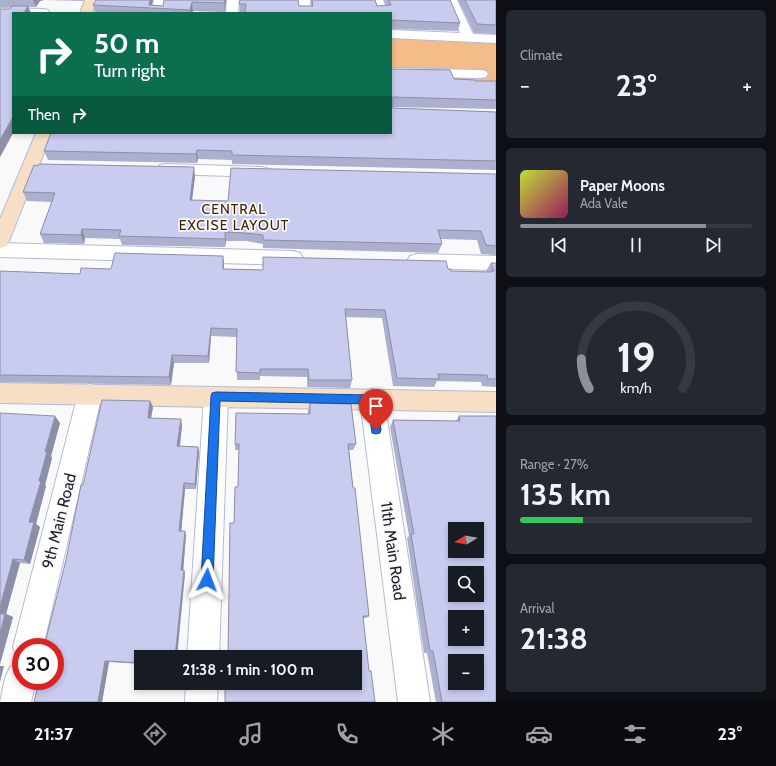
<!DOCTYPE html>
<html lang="en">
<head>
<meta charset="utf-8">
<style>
	body { margin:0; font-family:Cabin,sans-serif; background:#242831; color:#f1f3f6; height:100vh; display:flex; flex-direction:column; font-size:15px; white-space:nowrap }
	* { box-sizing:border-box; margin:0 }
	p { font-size:13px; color:#9ea1a6 }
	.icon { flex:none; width:22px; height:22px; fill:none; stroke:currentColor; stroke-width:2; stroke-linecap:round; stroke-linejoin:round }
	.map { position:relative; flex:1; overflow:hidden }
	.panel { display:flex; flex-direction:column; gap:10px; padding:10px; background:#0d0f14; width:280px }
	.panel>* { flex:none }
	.top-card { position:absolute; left:12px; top:12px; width:380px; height:122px; border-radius:0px; box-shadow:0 2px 6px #0003; background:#0b6e4f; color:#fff; overflow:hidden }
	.needle { width:26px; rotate:259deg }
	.controls { position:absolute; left:448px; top:522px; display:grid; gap:8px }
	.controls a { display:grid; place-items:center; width:36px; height:36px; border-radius:0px; background:#171b24; box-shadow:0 2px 6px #0003; font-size:20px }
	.speed { position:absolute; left:12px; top:638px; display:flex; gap:8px; font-size:20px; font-weight:700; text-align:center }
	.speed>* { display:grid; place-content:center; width:52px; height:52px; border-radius:50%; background:#171b24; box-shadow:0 2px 6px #0003; line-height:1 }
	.speed .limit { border:6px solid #d22; background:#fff; color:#111 }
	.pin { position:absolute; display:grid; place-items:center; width:34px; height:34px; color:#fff; margin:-41px -17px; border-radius:50% 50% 50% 0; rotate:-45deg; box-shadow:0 0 4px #0007 }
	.pin .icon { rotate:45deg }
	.me { position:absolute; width:44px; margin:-22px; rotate:3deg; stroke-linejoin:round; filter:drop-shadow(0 0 3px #0008) }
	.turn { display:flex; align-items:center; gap:14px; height:84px; padding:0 16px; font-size:18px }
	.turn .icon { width:52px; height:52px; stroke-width:2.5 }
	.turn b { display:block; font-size:28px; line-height:34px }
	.then { display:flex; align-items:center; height:38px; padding:0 16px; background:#0003; gap:8px; font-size:15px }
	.big { font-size:30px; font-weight:700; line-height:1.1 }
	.panel .widget { flex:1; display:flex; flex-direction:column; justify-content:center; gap:6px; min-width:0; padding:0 14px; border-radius:6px; background:#242831 }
	.panel .dial { align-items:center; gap:0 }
	.dial svg { height:104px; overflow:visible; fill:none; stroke:#363941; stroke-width:7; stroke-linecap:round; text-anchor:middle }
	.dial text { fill:#f1f3f6; stroke:none }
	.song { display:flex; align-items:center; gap:12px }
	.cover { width:48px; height:48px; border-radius:6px; background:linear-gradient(135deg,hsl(70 70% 55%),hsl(330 70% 35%)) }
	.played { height:4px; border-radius:2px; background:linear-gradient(90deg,#8c9099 80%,#363941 80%) }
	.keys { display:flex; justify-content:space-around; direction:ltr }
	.heat { display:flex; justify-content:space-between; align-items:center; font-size:22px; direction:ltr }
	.charge { height:6px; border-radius:3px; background:linear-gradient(90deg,#34c759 27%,#363941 0) }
	.trip { position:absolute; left:134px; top:650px; width:228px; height:40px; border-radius:0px; background:#171b24; box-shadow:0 2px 6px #0003; font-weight:700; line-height:40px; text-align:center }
	.tabs { display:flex; height:64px; justify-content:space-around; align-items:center; background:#090b0e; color:#9ea1a6 }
	.tabs .icon { width:28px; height:28px }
	.tabs .on { color:#8c9099 }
	.tabs b { font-size:18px; color:#f1f3f6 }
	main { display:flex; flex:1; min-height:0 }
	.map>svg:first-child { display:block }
</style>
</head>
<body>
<main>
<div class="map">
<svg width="496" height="702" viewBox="0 0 496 702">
	<rect width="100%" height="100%" fill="#f9f9f9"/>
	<polygon fill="#f3bc89" points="391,37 496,43 496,88 391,71"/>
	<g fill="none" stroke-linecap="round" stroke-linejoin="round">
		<g stroke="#b6b8db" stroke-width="2">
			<g id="street">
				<polygon points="154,0 166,0 163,13 151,13"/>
				<polygon points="227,0 239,0 238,13 226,13"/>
				<polygon points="298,0 310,0 311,13 299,13"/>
				<polygon points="371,0 383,0 388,13 376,13"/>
				<polygon points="445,0 457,0 473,34 496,35 496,43 391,38 391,30 460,33"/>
				<polygon points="0,8 44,9 48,10 50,13 13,13 13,16 0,16"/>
				<polygon points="391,68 481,70 486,71 488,74 486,77 481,78 391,76"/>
				<polygon points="166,164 261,167 267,168 269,172 267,176 261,177 166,174 160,173 158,169 160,165"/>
				<polygon points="0,243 293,251 300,253 303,258 300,263 293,265 0,257"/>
				<polygon points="417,254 496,256 496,270 417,268 410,266 407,261 410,256"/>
				<polygon points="90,384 98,387 102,394 43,647 21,647 21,659 17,658 13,647 78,394 82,387"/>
				<polygon points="216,387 224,390 228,397 219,657 187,657 204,397 208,390"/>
				<polygon points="372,389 380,392 384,399 430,702 398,702 360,399 364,392"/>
				<polygon points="21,662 21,681 36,681 31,702 0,702 5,678 10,667"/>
				<polygon points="186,683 218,683 217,702 185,702"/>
			</g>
		</g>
		<g stroke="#b6b8db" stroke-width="2">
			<g id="secondary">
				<polygon points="85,0 97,0 92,13 80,13"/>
				<polygon points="36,133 52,133 9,241 7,246 0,248 0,219"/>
				<polygon points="0,383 496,392 496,412 0,403"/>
			</g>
		</g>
		<use href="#street" fill="#fff" fill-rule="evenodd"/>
		<use href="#secondary" fill="#f7dfc6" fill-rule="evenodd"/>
	</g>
	<g fill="#adafce">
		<polygon points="0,0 84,0 83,1 44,0 40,1 36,7 29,7 13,13 13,133 0,157 0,9 10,9 11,7 0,7"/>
		<polygon points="96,0 153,0 152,5 163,6 164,0 226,0 225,12 193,11 192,13 95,13 93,5"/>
		<polygon points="311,0 375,0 377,6 386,5 384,0 450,0 460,23 458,31 391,29 391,13 240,13 239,4 311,6"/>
		<polygon points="458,0 496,0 496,34 474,33"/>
		<polygon points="391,69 454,79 476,81 496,81 496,109 392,107 393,108 496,112 496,170 232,164 232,160 198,159 197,163 48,160 44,151"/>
		<polygon points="496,174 496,255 481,254 477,240 440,239 442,244 438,253 263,248 263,244 246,241 226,241 225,247 122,245 120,239 85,238 84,244 44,243 40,234 52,202 27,201 23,192 195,176 192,200 228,201"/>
		<polygon points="223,256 224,269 263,270 448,269 451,271 487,272 486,271 491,263 496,263 496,387 482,386 481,382 437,381 434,387 393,386 382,318 346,317 352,380 350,388 307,387 307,377 260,376 260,380 237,380 237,337 211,336 209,363 174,363 171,385 0,382 0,271 80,274 111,269"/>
		<polygon points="150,401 153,407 151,418 182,425 180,446 198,447 199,453 196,489 185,489 181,531 186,535 183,570 185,573 177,657 141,657 141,664 109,662 102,702 34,702 83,485"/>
		<polygon points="310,403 356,444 353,450 349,450 353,488 369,616 366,618 363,618 355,683 234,523 238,487 239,450 235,450 235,444 308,414 308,410"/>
		<polygon points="0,413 60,423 51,456 52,458 45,485 46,486 36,524 40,527 30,564 20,563 6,614 13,617 0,664"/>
		<polygon points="459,416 496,416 496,702 436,702 427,653 424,653 407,538 409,536 390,427 393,420 456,421"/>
	</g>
	<g fill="#8d8ea7">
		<polygon points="33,0 44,0 40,1 36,7"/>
		<polygon points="150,0 153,0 151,8 149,5"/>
		<polygon points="225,0 226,0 225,12 224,3"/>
		<polygon points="192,2 193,11 192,13 190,13 190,10"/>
		<polygon points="28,6 31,13 24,13"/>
		<polygon points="13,117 13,133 0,157 0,140"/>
		<polygon points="197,150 198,159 197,163 196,154"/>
		<polygon points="194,167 195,176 191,209 190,200"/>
		<polygon points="82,229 85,238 84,244 81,235"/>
		<polygon points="225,232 226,241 225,247"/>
		<polygon points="223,256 224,264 223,277"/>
		<polygon points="211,328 211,336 209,363 208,356"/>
		<polygon points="172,355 174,363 171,385 169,377"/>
		<polygon points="150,401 153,407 150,424 148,418"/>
		<polygon points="55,416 60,423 51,456 52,458 45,485 46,486 36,524 40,527 30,564 24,560 29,522 45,452"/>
		<polygon points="181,419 182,425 179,452 177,446"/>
		<polygon points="198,447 199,453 196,489 195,484"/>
		<polygon points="184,483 185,489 181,535 179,531"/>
		<polygon points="185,531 186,535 183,573 181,570"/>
		<polygon points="13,559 20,563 6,614 13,617 0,664 0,607"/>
		<polygon points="184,570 185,573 177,657 175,657"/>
		<polygon points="105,661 109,662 102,702 98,702"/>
		<polygon points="0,666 4,666 0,682"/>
	</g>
	<g fill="#c9cbef" stroke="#8d8ea7" fill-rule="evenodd">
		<polygon points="96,0 150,0 149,5 163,6 164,0 225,0 224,3 192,2 190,10 93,5"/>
		<polygon points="240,0 298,0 299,6 313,6 312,0 375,0 377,6 391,5 389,0 450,0 460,23 391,20 391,13 245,13 246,4 239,4"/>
		<polygon points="465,0 496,0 496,25 477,24"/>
		<polygon points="12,6 28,6 24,13 13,13 13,117 0,140 0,9 10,9"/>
		<polygon points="391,69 450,70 454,79 475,80 476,81 496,81 496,100 393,97 392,99 392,107 393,108 496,112 496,161 232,155 232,151 197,150 196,154 44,151 51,133 391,133"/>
		<polygon points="39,164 194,167 190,200 228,201 231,168 496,174 496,246 486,245 481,231 438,230 442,244 263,240 263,235 245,233 225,232 225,239 119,236 121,230 82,229 81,235 40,234 55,193 23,192 34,165 38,166"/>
		<polygon points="115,253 223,256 223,269 263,270 263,257 446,261 448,269 451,269 451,271 491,272 494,271 491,263 496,263 496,379 488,379 487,375 438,374 439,379 397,378 385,310 345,309 352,380 309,380 308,369 260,369 260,373 236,372 237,329 211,328 208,356 172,355 169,377 0,375 0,271 80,274 81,268 111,269"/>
		<polygon points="102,400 150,401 148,418 181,419 177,446 198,447 195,484 184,483 179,531 185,531 181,570 184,570 175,657 141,657 141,663 105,661 98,702 34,702 39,681 55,681 55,647 44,647 66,560 81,485 83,485"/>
		<polygon points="310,403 351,404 356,444 348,444 353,488 355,488 369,616 363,616 369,671 371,671 375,702 225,702 225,683 355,683 355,657 228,657 230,523 234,523 235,487 238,487 239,444 235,444 236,413 310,414"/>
		<polygon points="0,413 55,416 45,452 47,452 39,481 41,481 29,522 34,522 24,560 13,559 0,607"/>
		<path d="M459 416H496V702H442L433 651H430L411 534H414L393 420 460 421ZM455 529H477V551H455ZM455 573H477V595H455ZM455 617H477V639H455ZM455 661H477V683H455Z"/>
		<polygon points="0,614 5,614 0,634"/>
	</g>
	<polygon fill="#1a73e8" stroke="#114b97" points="216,392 372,395 375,396 377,399 381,430 380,433 376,434 372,433 368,404 220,401 213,580 211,585 207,586 202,585 201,580 211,396 212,393"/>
	<g text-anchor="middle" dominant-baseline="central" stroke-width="3.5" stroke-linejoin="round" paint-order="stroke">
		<g font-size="14" letter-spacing="1" fill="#402405" stroke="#f9f9f9">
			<text x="234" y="209">CENTRAL<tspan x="234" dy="16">EXCISE LAYOUT</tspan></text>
		</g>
		<g font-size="16" fill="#1c1d2a" stroke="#f9f9f9">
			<text transform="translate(59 521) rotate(-76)">9th Main Road</text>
			<text transform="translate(393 551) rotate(82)">11th Main Road</text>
		</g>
	</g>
</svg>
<div class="controls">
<a><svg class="needle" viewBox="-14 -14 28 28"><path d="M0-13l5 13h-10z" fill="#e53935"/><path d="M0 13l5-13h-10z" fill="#9ea1a6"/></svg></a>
<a><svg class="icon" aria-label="search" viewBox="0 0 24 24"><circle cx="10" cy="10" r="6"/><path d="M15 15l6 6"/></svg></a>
<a>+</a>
<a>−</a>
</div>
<div class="speed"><div class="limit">30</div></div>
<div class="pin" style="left:376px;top:430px;background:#d93025"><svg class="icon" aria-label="arrive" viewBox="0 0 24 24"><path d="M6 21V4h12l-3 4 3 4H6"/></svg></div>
<svg class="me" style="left:207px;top:580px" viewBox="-20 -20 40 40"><path d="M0-17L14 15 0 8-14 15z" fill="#1a73e8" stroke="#fff" stroke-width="4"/></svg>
<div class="trip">21:38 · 1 min · 100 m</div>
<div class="top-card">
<div class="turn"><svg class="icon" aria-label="right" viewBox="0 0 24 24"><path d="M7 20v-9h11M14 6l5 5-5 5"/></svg><div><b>50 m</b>Turn right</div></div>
<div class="then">Then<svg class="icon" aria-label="right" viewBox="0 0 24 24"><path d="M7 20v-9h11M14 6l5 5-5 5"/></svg></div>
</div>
</div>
<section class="panel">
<div class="widget"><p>Climate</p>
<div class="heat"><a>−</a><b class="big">23°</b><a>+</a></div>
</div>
<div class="widget">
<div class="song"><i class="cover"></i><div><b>Paper Moons</b><p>Ada Vale</p></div></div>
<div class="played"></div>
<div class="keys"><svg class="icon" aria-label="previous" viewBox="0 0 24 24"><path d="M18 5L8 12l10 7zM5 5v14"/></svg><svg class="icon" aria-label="pause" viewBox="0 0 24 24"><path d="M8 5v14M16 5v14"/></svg><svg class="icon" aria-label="next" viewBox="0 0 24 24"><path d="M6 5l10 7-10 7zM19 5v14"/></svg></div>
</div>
<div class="widget dial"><svg viewBox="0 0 100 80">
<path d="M14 69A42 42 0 1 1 86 69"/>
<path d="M14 69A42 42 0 0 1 8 46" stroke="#8c9099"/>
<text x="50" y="56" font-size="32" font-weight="700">19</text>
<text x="50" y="72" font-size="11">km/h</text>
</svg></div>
<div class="widget"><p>Range · 27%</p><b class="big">135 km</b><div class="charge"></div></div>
<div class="widget"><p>Arrival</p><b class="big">21:38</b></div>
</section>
</main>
<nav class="tabs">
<b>21:37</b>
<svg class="icon on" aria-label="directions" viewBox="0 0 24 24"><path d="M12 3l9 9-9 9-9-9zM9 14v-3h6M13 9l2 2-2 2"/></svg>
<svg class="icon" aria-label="music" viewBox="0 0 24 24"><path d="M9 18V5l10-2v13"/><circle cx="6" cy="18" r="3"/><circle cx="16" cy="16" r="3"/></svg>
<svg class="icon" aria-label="phone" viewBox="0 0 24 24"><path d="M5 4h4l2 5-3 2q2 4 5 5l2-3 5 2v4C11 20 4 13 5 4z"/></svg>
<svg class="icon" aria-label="climate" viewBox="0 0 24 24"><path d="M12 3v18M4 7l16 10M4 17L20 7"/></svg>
<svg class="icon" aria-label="car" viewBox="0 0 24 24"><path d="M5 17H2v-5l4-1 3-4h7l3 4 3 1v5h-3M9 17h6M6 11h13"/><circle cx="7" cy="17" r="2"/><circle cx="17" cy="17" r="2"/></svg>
<svg class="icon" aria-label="filters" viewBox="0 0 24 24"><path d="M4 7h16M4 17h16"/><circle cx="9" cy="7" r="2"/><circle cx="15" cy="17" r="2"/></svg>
<b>23°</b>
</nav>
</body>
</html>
